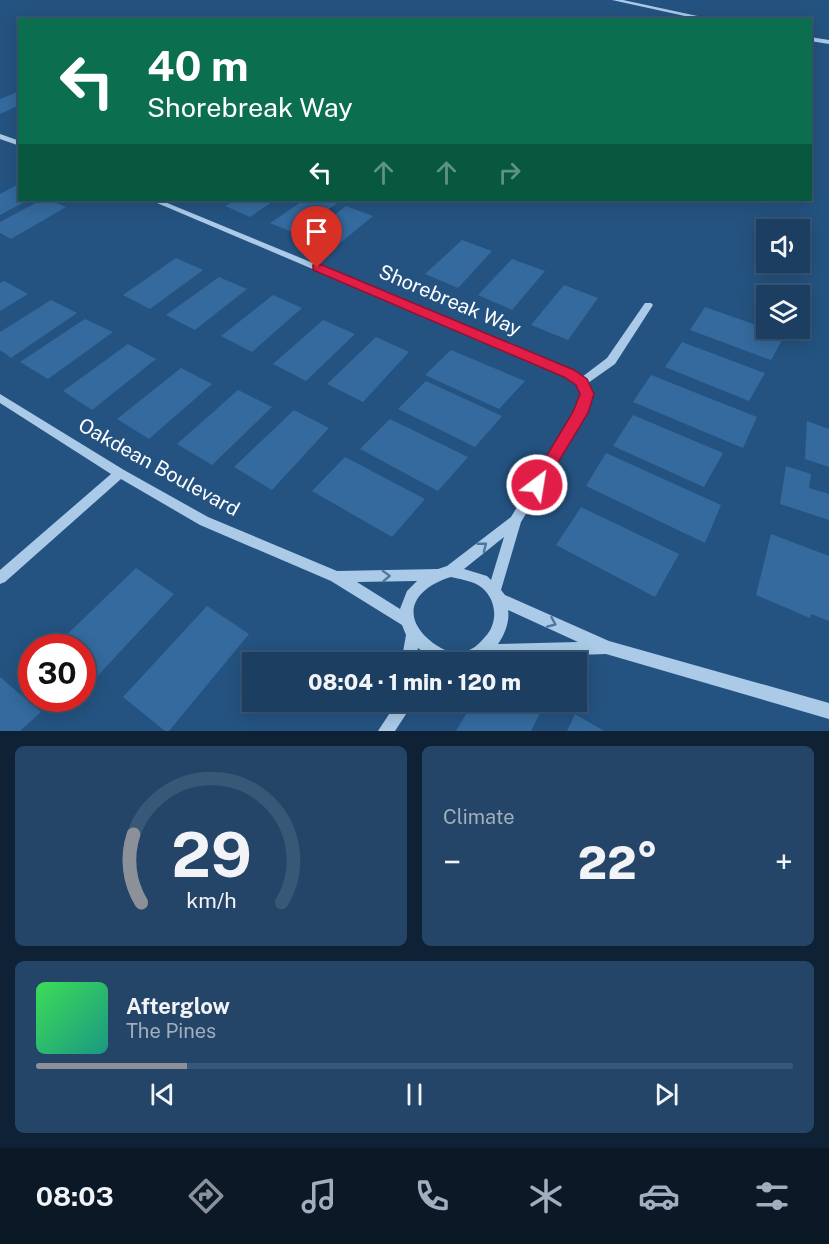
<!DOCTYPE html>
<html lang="en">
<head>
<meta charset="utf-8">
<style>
	body { margin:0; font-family:"Public Sans",sans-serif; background:#244567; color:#f1f3f6; height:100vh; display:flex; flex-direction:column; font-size:22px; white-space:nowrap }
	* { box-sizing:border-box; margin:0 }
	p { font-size:20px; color:#a0aebd }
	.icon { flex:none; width:33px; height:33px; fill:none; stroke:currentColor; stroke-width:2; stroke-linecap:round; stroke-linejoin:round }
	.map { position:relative; height:731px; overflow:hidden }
	.side { display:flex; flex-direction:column; gap:15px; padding:15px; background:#0f2235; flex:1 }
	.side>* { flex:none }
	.banner { position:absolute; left:18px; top:18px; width:794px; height:183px; border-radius:0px; box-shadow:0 3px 15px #0003,0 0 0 2px #395776; background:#0b6e4f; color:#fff; overflow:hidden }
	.buttons { position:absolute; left:756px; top:219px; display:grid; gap:12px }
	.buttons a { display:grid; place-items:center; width:54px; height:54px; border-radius:0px; background:#1b3e61; box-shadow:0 3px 15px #0003,0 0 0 2px #395776; font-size:30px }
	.speed { position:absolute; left:18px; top:634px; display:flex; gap:12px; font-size:30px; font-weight:700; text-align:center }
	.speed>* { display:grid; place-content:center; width:78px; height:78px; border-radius:50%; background:#1b3e61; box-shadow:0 3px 15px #0003,0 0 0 2px #395776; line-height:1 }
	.speed .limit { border:9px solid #d22; background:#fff; color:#111 }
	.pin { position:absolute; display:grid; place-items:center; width:51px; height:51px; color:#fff; margin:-62px -26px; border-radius:50% 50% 50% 0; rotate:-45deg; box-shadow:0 0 6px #0007 }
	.pin .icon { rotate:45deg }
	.me { position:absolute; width:66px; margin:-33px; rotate:31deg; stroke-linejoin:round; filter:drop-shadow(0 0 4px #0008) }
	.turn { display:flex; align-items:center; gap:21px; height:126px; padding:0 30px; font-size:27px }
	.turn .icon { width:78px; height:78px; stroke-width:2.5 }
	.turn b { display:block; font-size:42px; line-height:51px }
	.lanes { display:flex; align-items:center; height:57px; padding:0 30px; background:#0003; justify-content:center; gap:30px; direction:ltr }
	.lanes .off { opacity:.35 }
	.big { font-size:45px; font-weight:800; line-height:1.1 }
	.side .tile { flex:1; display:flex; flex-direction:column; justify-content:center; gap:9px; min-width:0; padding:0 21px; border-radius:9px; background:#244567 }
	.side .dial { align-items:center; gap:0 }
	.dial svg { height:156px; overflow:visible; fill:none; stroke:#395776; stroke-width:7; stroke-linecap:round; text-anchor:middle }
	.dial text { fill:#f1f3f6; stroke:none }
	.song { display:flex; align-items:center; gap:18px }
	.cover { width:72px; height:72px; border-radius:9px; background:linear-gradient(135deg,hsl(130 70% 55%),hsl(170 70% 35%)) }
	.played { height:6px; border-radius:3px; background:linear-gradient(90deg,#8c9099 20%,#395776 20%) }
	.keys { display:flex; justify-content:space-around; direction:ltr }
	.heat { display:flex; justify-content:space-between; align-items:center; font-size:33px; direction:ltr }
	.side .tiles { flex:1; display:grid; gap:15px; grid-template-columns:1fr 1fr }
	.tile:last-child { grid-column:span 2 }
	.trip { position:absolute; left:242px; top:652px; width:345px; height:60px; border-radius:0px; background:#1b3e61; box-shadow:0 3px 15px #0003,0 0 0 2px #395776; font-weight:800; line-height:60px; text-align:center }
	.tab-bar { display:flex; height:96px; justify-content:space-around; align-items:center; background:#0b1927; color:#a0aebd }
	.tab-bar .icon { width:42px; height:42px }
	.tab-bar .selected { color:#8c9099 }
	.tab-bar b { font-size:27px; color:#f1f3f6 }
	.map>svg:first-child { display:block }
</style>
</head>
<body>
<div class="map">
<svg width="829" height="731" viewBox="0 0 829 731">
	<rect width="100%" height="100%" fill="#245381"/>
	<g fill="#346a9e">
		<polygon points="20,91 20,105 0,114 0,99"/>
		<polygon points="17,185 20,186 20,200 28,200 0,215 0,194"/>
		<polygon points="41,200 49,200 66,207 11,239 0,233 0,222"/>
		<polygon points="236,200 275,200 250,217 225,206"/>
		<polygon points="304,200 327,200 337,203 297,234 270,223"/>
		<polygon points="346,206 373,216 334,248 306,237"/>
		<polygon points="462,240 492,251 458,288 425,274"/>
		<polygon points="176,258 203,270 150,309 123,295"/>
		<polygon points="512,259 545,271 512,310 478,295"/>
		<polygon points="219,277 247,289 195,330 166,315"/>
		<polygon points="4,281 28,294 0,311 0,283"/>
		<polygon points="564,285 598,298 568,340 531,325"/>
		<polygon points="273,295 302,308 252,352 221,336"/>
		<polygon points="51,300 77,313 11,358 0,350 0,332"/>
		<polygon points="705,307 785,335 771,360 690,330"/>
		<polygon points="85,319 113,332 48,379 20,362"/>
		<polygon points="323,320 355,334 306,381 273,364"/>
		<polygon points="376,337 409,352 363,402 327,384"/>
		<polygon points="682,342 765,373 749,401 665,367"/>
		<polygon points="128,344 156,359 92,410 63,391"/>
		<polygon points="451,350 525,381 499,409 425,375"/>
		<polygon points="181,368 212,384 149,439 117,419"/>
		<polygon points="651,375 757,417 743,448 633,402"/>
		<polygon points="426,381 502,416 475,447 398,409"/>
		<polygon points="238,390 272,407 212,465 177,444"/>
		<polygon points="294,410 329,428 272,490 234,467"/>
		<polygon points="633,415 723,453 704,487 613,446"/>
		<polygon points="390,419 468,457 438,491 360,449"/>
		<polygon points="807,421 829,429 829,467 805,459"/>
		<polygon points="606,453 721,505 705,543 586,486"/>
		<polygon points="345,457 425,499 392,537 312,491"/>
		<polygon points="786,466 811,474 809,488 829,494 829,520 780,504"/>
		<polygon points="581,507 679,554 655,597 556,545"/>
		<polygon points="771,534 829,556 829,621 811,614 810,618 756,595"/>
		<polygon points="136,568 174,594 89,685 82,679 82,648 53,648"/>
		<polygon points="207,606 249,634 169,731 165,731 123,697"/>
		<polygon points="0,677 41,712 20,731 0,731"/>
		<polygon points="473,702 529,702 542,709 531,731 456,731"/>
		<polygon points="575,714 604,731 567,731"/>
	</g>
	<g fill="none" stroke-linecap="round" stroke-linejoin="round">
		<g fill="#aacae7" fill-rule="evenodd">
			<polygon points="612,0 623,0 716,20 703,20"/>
			<polygon points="810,37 829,40 829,44 810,41"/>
			<polygon points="0,134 20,141 20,146 0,139"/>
			<path d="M150 200H160L573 370 582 377 607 358 645 303H651L653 305 615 364 588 383 592 394 586 413 521 522 501 590 505 595 609 641 829 703V719L606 654 484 658 471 663H438L418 648 415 663H401L406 635 402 625 331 581 200 525 121 479 5 582 0 584V570L111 474 0 403V394L124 470 208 517 337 571 438 569 447 566 511 517 575 412 582 394 578 384 565 376ZM504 537 491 580 487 576 464 569ZM451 577C459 579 471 581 478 585 496 596 500 621 485 637 479 644 473 650 463 652 452 654 441 649 433 643 398 616 414 588 451 577ZM417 581 407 591 400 609 357 582ZM508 610 578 642 498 644C505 635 510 620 508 610Z"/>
			<polygon points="397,702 414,702 395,731 378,731"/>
		</g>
	</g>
	<defs><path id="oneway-chevron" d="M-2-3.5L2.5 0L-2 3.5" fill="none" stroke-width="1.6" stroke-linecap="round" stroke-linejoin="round" transform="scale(1.5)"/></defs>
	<g stroke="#4c77a0">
		<use href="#oneway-chevron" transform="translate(483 546) rotate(-38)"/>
		<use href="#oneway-chevron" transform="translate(386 576) rotate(-2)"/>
		<use href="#oneway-chevron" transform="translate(552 623) rotate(24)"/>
	</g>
	<polygon fill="#e11d48" stroke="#92132f" stroke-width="1.5" points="313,265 322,265 574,370 587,379 594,394 588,413 542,489 537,491 529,485 573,412 580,394 576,385 564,377 313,270"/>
	<g text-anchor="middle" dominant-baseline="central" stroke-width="6" stroke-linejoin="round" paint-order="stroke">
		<g font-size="20" fill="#fff" stroke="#245381">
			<text transform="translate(450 300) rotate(23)">Shorebreak Way</text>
			<text transform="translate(159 467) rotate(29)">Oakdean Boulevard</text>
		</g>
	</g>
</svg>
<div class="buttons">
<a><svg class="icon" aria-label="sound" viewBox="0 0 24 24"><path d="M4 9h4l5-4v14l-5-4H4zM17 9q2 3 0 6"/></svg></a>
<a><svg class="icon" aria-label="layers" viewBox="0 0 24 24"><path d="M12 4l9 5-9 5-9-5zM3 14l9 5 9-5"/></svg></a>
</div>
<div class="speed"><div class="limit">30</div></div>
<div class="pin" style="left:317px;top:268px;background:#d93025"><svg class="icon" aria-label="arrive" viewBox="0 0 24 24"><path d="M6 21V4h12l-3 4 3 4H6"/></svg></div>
<svg class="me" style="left:537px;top:485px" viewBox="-20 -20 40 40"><circle r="17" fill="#e11d48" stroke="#fff" stroke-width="3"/><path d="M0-11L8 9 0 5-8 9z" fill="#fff"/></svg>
<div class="trip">08:04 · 1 min · 120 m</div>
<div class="banner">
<div class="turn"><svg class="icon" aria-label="left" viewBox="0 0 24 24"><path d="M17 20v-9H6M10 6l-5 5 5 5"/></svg><div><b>40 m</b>Shorebreak Way</div></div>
<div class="lanes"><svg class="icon" aria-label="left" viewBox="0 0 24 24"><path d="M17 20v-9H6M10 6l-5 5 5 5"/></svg><svg class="icon off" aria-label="ahead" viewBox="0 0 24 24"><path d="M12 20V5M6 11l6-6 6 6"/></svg><svg class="icon off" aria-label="ahead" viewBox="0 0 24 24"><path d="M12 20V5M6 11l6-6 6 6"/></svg><svg class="icon off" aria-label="right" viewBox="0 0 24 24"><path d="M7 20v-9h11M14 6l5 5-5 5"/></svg></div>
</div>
</div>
<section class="side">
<div class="tiles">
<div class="tile dial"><svg viewBox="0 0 100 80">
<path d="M14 69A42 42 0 1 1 86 69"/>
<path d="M14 69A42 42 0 0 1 10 34" stroke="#8c9099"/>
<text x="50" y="56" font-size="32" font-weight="700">29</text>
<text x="50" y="72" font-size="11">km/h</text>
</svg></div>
<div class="tile"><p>Climate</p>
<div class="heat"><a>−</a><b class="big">22°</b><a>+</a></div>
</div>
<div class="tile">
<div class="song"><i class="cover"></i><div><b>Afterglow</b><p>The Pines</p></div></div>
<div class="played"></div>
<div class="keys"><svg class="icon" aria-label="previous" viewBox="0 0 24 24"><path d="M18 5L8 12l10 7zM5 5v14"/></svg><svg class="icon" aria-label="pause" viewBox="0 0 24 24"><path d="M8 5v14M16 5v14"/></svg><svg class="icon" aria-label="next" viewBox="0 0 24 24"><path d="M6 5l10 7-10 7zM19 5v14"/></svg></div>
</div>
</div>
</section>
<nav class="tab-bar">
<b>08:03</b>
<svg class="icon selected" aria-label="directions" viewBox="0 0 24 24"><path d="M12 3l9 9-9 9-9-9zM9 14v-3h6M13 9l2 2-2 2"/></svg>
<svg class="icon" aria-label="music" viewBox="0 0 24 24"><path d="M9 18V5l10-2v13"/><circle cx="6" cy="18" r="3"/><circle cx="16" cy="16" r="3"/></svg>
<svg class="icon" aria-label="phone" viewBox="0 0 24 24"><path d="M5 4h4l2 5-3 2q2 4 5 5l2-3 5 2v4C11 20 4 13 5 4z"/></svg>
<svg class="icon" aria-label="climate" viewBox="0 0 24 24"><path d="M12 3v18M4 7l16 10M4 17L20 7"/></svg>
<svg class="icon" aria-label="car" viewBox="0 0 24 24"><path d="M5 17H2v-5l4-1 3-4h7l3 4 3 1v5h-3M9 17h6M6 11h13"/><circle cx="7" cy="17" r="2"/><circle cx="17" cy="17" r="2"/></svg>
<svg class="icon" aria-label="filters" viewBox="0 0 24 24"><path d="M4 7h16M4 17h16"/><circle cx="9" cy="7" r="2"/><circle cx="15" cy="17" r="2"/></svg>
</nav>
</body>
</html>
